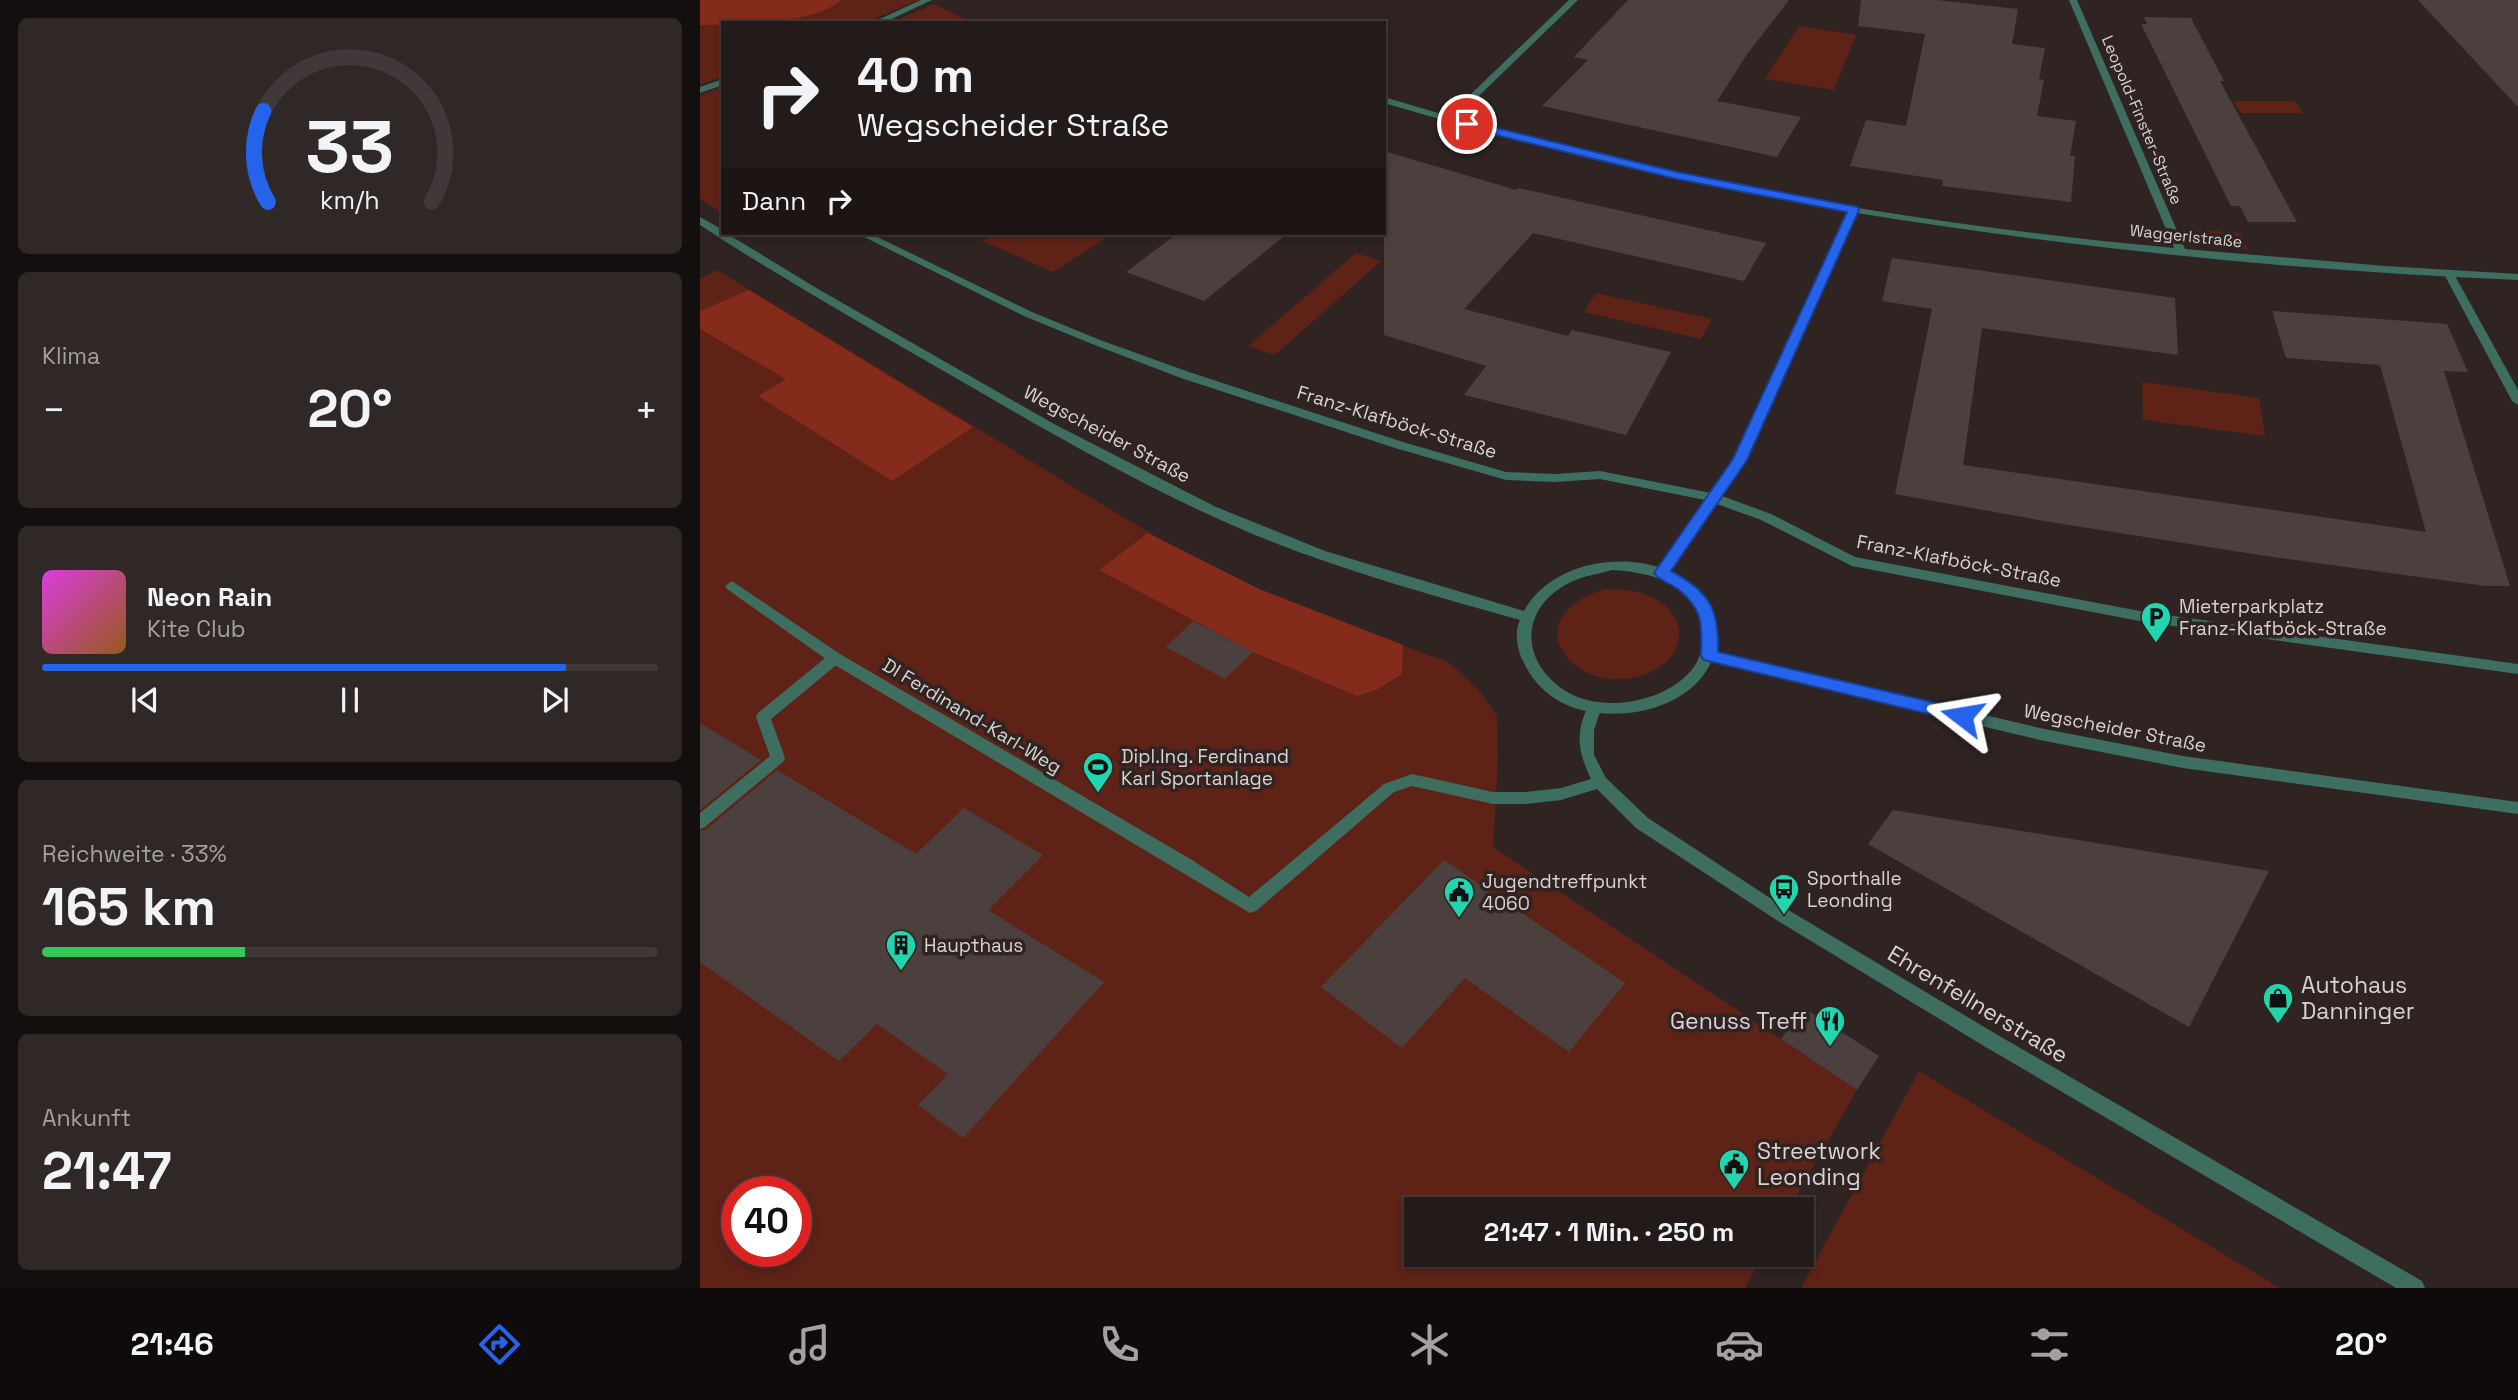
<!DOCTYPE html>
<html lang="de">
<head>
<meta charset="utf-8">
<style>
	body { margin:0; font-family:"Space Grotesk",sans-serif; background:#2f2827; color:#f1f3f6; height:100vh; display:flex; flex-direction:column; font-size:26px; white-space:nowrap }
	* { box-sizing:border-box; margin:0 }
	p { font-size:23px; color:#a3a1a2 }
	.icon { flex:none; width:38px; height:38px; fill:none; stroke:currentColor; stroke-width:2; stroke-linecap:round; stroke-linejoin:round }
	.map { position:relative; flex:1; overflow:hidden }
	.details { display:flex; flex-direction:column; gap:18px; padding:18px; background:#130f0e; width:700px }
	.details>* { flex:none }
	.banner { position:absolute; left:21px; top:21px; width:665px; height:214px; border-radius:0px; box-shadow:0 4px 10px #0003,0 0 0 2px #403939; background:#231b1a; color:#f1f3f6; overflow:hidden }
	.speed { position:absolute; left:21px; top:1176px; display:flex; gap:14px; font-size:35px; font-weight:700; text-align:center }
	.speed>* { display:grid; place-content:center; width:91px; height:91px; border-radius:50%; background:#231b1a; box-shadow:0 4px 10px #0003,0 0 0 2px #403939; line-height:1 }
	.speed .limit { border:10px solid #d22; background:#fff; color:#111 }
	.pin { position:absolute; display:grid; place-items:center; width:60px; height:60px; color:#fff; margin:-30px; border:4px solid #fff; border-radius:50%; box-shadow:0 2px 7px #0007 }
	.me { position:absolute; width:77px; margin:-38px; rotate:284deg; stroke-linejoin:round; filter:drop-shadow(0 0 5px #0008) }
	.turn { display:flex; align-items:center; gap:24px; height:147px; padding:0 21px; font-size:32px }
	.turn .icon { width:91px; height:91px; stroke-width:2.5 }
	.turn b { display:block; font-size:49px; line-height:60px }
	.then { display:flex; align-items:center; height:66px; padding:0 21px; background:#0003; gap:14px; font-size:26px }
	.big { font-size:52px; font-weight:600; line-height:1.1 }
	.details .card { flex:1; display:flex; flex-direction:column; justify-content:center; gap:10px; min-width:0; padding:0 24px; border-radius:10px; background:#2f2827 }
	.details .dial { align-items:center; gap:0 }
	.dial svg { height:182px; overflow:visible; fill:none; stroke:#403939; stroke-width:7; stroke-linecap:round; text-anchor:middle }
	.dial text { fill:#f1f3f6; stroke:none }
	.song { display:flex; align-items:center; gap:21px }
	.cover { width:84px; height:84px; border-radius:10px; background:linear-gradient(135deg,hsl(300 70% 55%),hsl(30 70% 35%)) }
	.played { height:7px; border-radius:4px; background:linear-gradient(90deg,#2563eb 85%,#403939 85%) }
	.keys { display:flex; justify-content:space-around; direction:ltr }
	.heat { display:flex; justify-content:space-between; align-items:center; font-size:38px; direction:ltr }
	.charge { height:10px; border-radius:5px; background:linear-gradient(90deg,#34c759 33%,#403939 0) }
	.trip { position:absolute; left:704px; top:1197px; width:410px; height:70px; border-radius:0px; background:#231b1a; box-shadow:0 4px 10px #0003,0 0 0 2px #403939; font-weight:600; line-height:70px; text-align:center }
	.tab-bar { display:flex; height:112px; justify-content:space-around; align-items:center; background:#0e0b0a; color:#a3a1a2 }
	.tab-bar .icon { width:49px; height:49px }
	.tab-bar .current { color:#2563eb }
	.tab-bar b { font-size:32px; color:#f1f3f6 }
	main { display:flex; flex:1; min-height:0 }
	.map>svg:first-child { display:block }
</style>
</head>
<body>
<main>
<section class="details">
<div class="card dial"><svg viewBox="0 0 100 80">
<path d="M14 69A42 42 0 1 1 86 69"/>
<path d="M14 69A42 42 0 0 1 12 29" stroke="#2563eb"/>
<text x="50" y="56" font-size="32" font-weight="700">33</text>
<text x="50" y="72" font-size="11">km/h</text>
</svg></div>
<div class="card"><p>Klima</p>
<div class="heat"><a>−</a><b class="big">20°</b><a>+</a></div>
</div>
<div class="card">
<div class="song"><i class="cover"></i><div><b>Neon Rain</b><p>Kite Club</p></div></div>
<div class="played"></div>
<div class="keys"><svg class="icon" aria-label="previous" viewBox="0 0 24 24"><path d="M18 5L8 12l10 7zM5 5v14"/></svg><svg class="icon" aria-label="pause" viewBox="0 0 24 24"><path d="M8 5v14M16 5v14"/></svg><svg class="icon" aria-label="next" viewBox="0 0 24 24"><path d="M6 5l10 7-10 7zM19 5v14"/></svg></div>
</div>
<div class="card"><p>Reichweite · 33%</p><b class="big">165 km</b><div class="charge"></div></div>
<div class="card"><p>Ankunft</p><b class="big">21:47</b></div>
</section>
<div class="map">
<svg width="1818" height="1288" viewBox="0 0 1818 1288">
	<rect width="100%" height="100%" fill="#2f2422"/>
	<g fill="#5f2217" fill-rule="evenodd">
		<polygon points="0,0 219,0 164,23 23,23 23,76 0,85"/>
		<polygon points="234,4 273,23 190,23"/>
		<polygon points="1099,26 1156,35 1134,90 1065,79"/>
		<polygon points="23,86 23,215 0,198 0,96"/>
		<polygon points="1534,101 1595,101 1603,113 1541,113"/>
		<polygon points="1500,230 1541,233 1548,250 1526,247 1496,232"/>
		<polygon points="295,233 414,233 353,272 282,241"/>
		<polygon points="656,253 681,261 575,355 548,346"/>
		<path d="M17 270 474 548 559 589 641 623 748 662 778 689 797 716 798 760 793 847 1157 1090 1089 1209H716V1255H1063L1045 1288H0V279ZM37 1192H96V1251H37Z"/>
		<polygon points="896,293 1012,319 1001,339 884,312"/>
		<polygon points="1442,382 1559,398 1565,436 1443,420"/>
		<path d="M906 589C999 586 1003 674 920 679 905 680 887 675 875 665 836 631 868 599 906 589Z"/>
		<polygon points="1219,1071 1580,1288 1101,1288"/>
	</g>
	<g fill="#852b1c">
		<path d="M0 0H141C112 25 36 24 0 25Z"/>
		<polygon points="49,290 241,408 273,427 192,481 58,396 86,379 0,329 0,311"/>
		<polygon points="448,533 559,589 703,645 702,674 676,690 657,696 553,652 399,570"/>
	</g>
	<g fill="#4c403e">
		<polygon points="928,0 1089,0 1048,53 1017,101 1101,117 1077,157 842,106 888,60 874,57"/>
		<polygon points="1161,0 1237,0 1318,9 1312,44 1345,48 1339,79 1344,80 1337,116 1376,121 1370,156 1375,156 1371,202 1242,186 1243,180 1150,166 1166,120 1206,126 1225,34 1158,26"/>
		<polygon points="1718,0 1818,0 1818,107"/>
		<polygon points="1444,17 1491,18 1524,81 1520,81 1597,222 1548,222 1540,206 1531,206 1441,24 1447,24"/>
		<polygon points="684,151 816,190 818,188 1066,243 1044,281 833,233 764,309 868,336 872,330 971,352 926,435 764,395 786,366 684,335"/>
		<polygon points="478,233 588,233 504,301 426,272"/>
		<polygon points="1192,258 1475,298 1478,355 1282,328 1263,465 1726,532 1680,365 1586,358 1572,311 1747,324 1768,372 1744,371 1810,586 1785,586 1566,556 1350,522 1195,494 1232,309 1182,301"/>
		<polygon points="493,621 553,652 525,679 466,647"/>
		<polygon points="0,723 61,760 0,810"/>
		<polygon points="77,770 216,854 264,808 343,855 288,910 404,982 263,1138 218,1105 248,1074 177,1024 139,1061 0,962 0,831 7,829"/>
		<polygon points="1193,810 1569,871 1489,1027 1168,844"/>
		<polygon points="744,860 925,983 869,1052 765,978 702,1048 621,987"/>
		<polygon points="1104,1008 1179,1056 1157,1090 1081,1039"/>
	</g>
	<g fill="none" stroke-linecap="round" stroke-linejoin="round">
		<g fill="#3e6e60" fill-rule="evenodd">
			<polygon points="1749,271 1754,274 1818,390 1818,405 1812,401 1744,274"/>
			<polygon points="135,653 140,654 142,658 140,662 71,719 85,758 83,762 5,827 0,829 0,813 70,756 56,717 58,713 130,654"/>
		</g>
		<g fill="#3e6e60" fill-rule="evenodd">
			<polygon points="221,0 232,0 183,23 171,23"/>
			<path d="M869 0H878L756 118C989 187 1232 225 1474 248L1369 0H1377L1485 249 1685 266 1818 274V280C1597 271 1375 248 1157 213L1046 460 1022 496 1071 514 1155 557 1445 612 1818 664V674L1445 622 1152 566 1061 520 1017 504 967 576 962 578 955 573 1005 500 900 479 855 482 806 480 695 448 481 378 392 344 324 316 156 233H169L332 312 400 340 489 372 703 442 806 472 855 474 900 471 1011 493 1034 459 1147 211C990 186 837 148 684 103V97L748 116Z"/>
			<polygon points="23,79 23,85 0,93 0,87"/>
			<path d="M32 581 140 654 492 860 549 897 684 784 712 774 793 792H826L861 788 891 779C877 750 875 732 890 702H900L902 706 894 730V755L906 778 948 818 1090 911 1296 1034 1722 1281 1725 1288H1696L1284 1046 1078 921 936 828 897 789 861 800 826 804H793L712 786 694 792 556 911 550 913 130 662 27 589 25 586Z"/>
		</g>
		<path fill="#3e6e60" fill-rule="evenodd" d="M0 217 23 230V233H26L118 289 354 424 516 507 625 551 824 611C865 534 1030 546 1015 652L1340 728 1483 756 1818 802V814L1483 768 1340 740 1011 662C988 715 899 728 854 698 840 689 830 676 823 661 817 649 814 632 820 620 728 594 636 569 548 532 444 488 347 431 249 374 165 326 81 278 0 225ZM912 570C952 572 1006 586 1003 637 1002 652 998 665 987 675 958 704 898 713 864 690 818 659 821 606 871 582 883 576 899 574 912 570Z"/>
	</g>
	<path fill="#2563eb" stroke="#184099" stroke-width="2" d="M767 121 977 172 1158 207 1159 210 1047 460 971 571C1010 592 1019 609 1018 652L1262 709 1268 711 1270 716 1268 720 1262 722 1004 660 1001 656C1002 625 1004 610 978 589 970 583 960 581 954 573L1033 459 1147 212 977 179 763 127 762 124Z"/>
	<defs>
		<g id="parking-pin" transform="scale(1.575)"><path d="M0 17L-7.5 6A9.5 9.5 0 1 1 7.5 6Z" fill="#21d5af" stroke="#2f2422"/><path d="M-3.5-5.5H1a3.5 3.5 0 0 1 0 7H-1V5.5H-3.5ZM-1-3.4V-.6H.8a1.4 1.4 0 0 0 0-2.8Z" fill="#111"/></g>
		<g id="stadium-pin" transform="scale(1.575)"><path d="M0 17L-7.5 6A9.5 9.5 0 1 1 7.5 6Z" fill="#21d5af" stroke="#2f2422"/><path d="M0-5a6.5 5 0 1 0 0 10a6.5 5 0 1 0 0-10ZM-3.5-1.8h7v3.6h-7Z" fill="#111"/></g>
		<g id="bus-pin" transform="scale(1.575)"><path d="M0 17L-7.5 6A9.5 9.5 0 1 1 7.5 6Z" fill="#21d5af" stroke="#2f2422"/><path d="M-5-6H5V4H4V6H2V4H-2V6H-4V4H-5ZM-3.5-4V0h7V-4ZM-3.5 1.2v1.5H-2V1.2ZM2 1.2v1.5H3.5V1.2Z" fill="#111"/></g>
		<g id="civic-pin" transform="scale(1.575)"><path d="M0 17L-7.5 6A9.5 9.5 0 1 1 7.5 6Z" fill="#21d5af" stroke="#2f2422"/><path d="M-.6-6.5H3V-4.5H.6V-3L4-1V1h2V6H-6V1h2V-1L-.6-3ZM-1.2 2.5V6h2.4V2.5Z" fill="#111"/></g>
		<g id="building-pin" transform="scale(1.575)"><path d="M0 17L-7.5 6A9.5 9.5 0 1 1 7.5 6Z" fill="#21d5af" stroke="#2f2422"/><path d="M-4-6H4V6H1V3H-1V6H-4ZM-2.5-4.3h1.7v1.8h-1.7ZM.8-4.3h1.7v1.8H.8ZM-2.5-1h1.7V.8h-1.7ZM.8-1h1.7V.8H.8Z" fill="#111"/></g>
		<g id="shop-pin" transform="scale(1.575)"><path d="M0 17L-7.5 6A9.5 9.5 0 1 1 7.5 6Z" fill="#21d5af" stroke="#2f2422"/><path d="M-5-2.5h2.3a2.7 3.5 0 0 1 5.4 0H5L5.5 6h-11ZM-1.5-2.5h3a1.5 2.3 0 0 0-3 0Z" fill="#111"/></g>
		<g id="restaurant-pin" transform="scale(1.575)"><path d="M0 17L-7.5 6A9.5 9.5 0 1 1 7.5 6Z" fill="#21d5af" stroke="#2f2422"/><path d="M-5-6h1v4h1v-4h1v4h1v-4h1v5L-1.5 .5V6h-2V.5L-5-1ZM5-6V6H3V1.5H1.5Q1.5-4 5-6Z" fill="#111"/></g>
	</defs>
	<g fill-rule="evenodd">
		<use href="#parking-pin" x="1456" y="617"/>
		<use href="#stadium-pin" x="398" y="767"/>
		<use href="#bus-pin" x="1084" y="889"/>
		<use href="#civic-pin" x="759" y="892"/>
		<use href="#building-pin" x="201" y="945"/>
		<use href="#shop-pin" x="1578" y="998"/>
		<use href="#restaurant-pin" x="1130" y="1021"/>
		<use href="#civic-pin" x="1034" y="1164"/>
	</g>
	<g text-anchor="middle" dominant-baseline="central" stroke-width="7" stroke-linejoin="round" paint-order="stroke">
		<g font-size="16" fill="#dad2d1" stroke="#2f2422">
			<text transform="translate(1442 120) rotate(67)">Leopold-Finster-Straße</text>
			<text transform="translate(1486 236) rotate(6)">Waggerlstraße</text>
		</g>
		<g font-size="19" fill="#dad2d1" stroke="#2f2422">
			<text transform="translate(697 422) rotate(17)">Franz-Klafböck-Straße</text>
			<text transform="translate(407 434) rotate(28)">Wegscheider Straße</text>
			<text transform="translate(1259 561) rotate(11)">Franz-Klafböck-Straße</text>
			<text transform="translate(272 716) rotate(31)">DI Ferdinand-Karl-Weg</text>
			<text transform="translate(1415 728) rotate(11)">Wegscheider Straße</text>
		</g>
		<g font-size="19" fill="#dad2d1" stroke="#2f2422" text-anchor="start">
			<text x="1479" y="606">Mieterparkplatz<tspan x="1479" dy="22">Franz-Klafböck-Straße</tspan></text>
			<text x="421" y="756">Dipl.Ing. Ferdinand<tspan x="421" dy="22">Karl Sportanlage</tspan></text>
			<text x="1107" y="878">Sporthalle<tspan x="1107" dy="22">Leonding</tspan></text>
			<text x="782" y="881">Jugendtreffpunkt<tspan x="782" dy="22">4060</tspan></text>
			<text x="224" y="945">Haupthaus</text>
		</g>
		<g font-size="23" fill="#dad2d1" stroke="#2f2422" text-anchor="start">
			<text x="1601" y="985">Autohaus<tspan x="1601" dy="26">Danninger</tspan></text>
			<text x="1107" y="1021" text-anchor="end">Genuss Treff</text>
			<text x="1057" y="1151">Streetwork<tspan x="1057" dy="26">Leonding</tspan></text>
		</g>
		<g font-size="23" fill="#dad2d1" stroke="#2f2422">
			<text transform="translate(1278 1004) rotate(31)">Ehrenfellnerstraße</text>
		</g>
	</g>
</svg>
<div class="speed"><div class="limit">40</div></div>
<div class="pin" style="left:767px;top:124px;background:#d93025"><svg class="icon" aria-label="arrive" viewBox="0 0 24 24"><path d="M6 21V4h12l-3 4 3 4H6"/></svg></div>
<svg class="me" style="left:1262px;top:716px" viewBox="-20 -20 40 40"><path d="M0-17L14 15 0 8-14 15z" fill="#2563eb" stroke="#fff" stroke-width="4"/></svg>
<div class="trip">21:47 · 1 Min. · 250 m</div>
<div class="banner">
<div class="turn"><svg class="icon" aria-label="right" viewBox="0 0 24 24"><path d="M7 20v-9h11M14 6l5 5-5 5"/></svg><div><b>40 m</b>Wegscheider Straße</div></div>
<div class="then">Dann<svg class="icon" aria-label="right" viewBox="0 0 24 24"><path d="M7 20v-9h11M14 6l5 5-5 5"/></svg></div>
</div>
</div>
</main>
<nav class="tab-bar">
<b>21:46</b>
<svg class="icon current" aria-label="directions" viewBox="0 0 24 24"><path d="M12 3l9 9-9 9-9-9zM9 14v-3h6M13 9l2 2-2 2"/></svg>
<svg class="icon" aria-label="music" viewBox="0 0 24 24"><path d="M9 18V5l10-2v13"/><circle cx="6" cy="18" r="3"/><circle cx="16" cy="16" r="3"/></svg>
<svg class="icon" aria-label="phone" viewBox="0 0 24 24"><path d="M5 4h4l2 5-3 2q2 4 5 5l2-3 5 2v4C11 20 4 13 5 4z"/></svg>
<svg class="icon" aria-label="climate" viewBox="0 0 24 24"><path d="M12 3v18M4 7l16 10M4 17L20 7"/></svg>
<svg class="icon" aria-label="car" viewBox="0 0 24 24"><path d="M5 17H2v-5l4-1 3-4h7l3 4 3 1v5h-3M9 17h6M6 11h13"/><circle cx="7" cy="17" r="2"/><circle cx="17" cy="17" r="2"/></svg>
<svg class="icon" aria-label="filters" viewBox="0 0 24 24"><path d="M4 7h16M4 17h16"/><circle cx="9" cy="7" r="2"/><circle cx="15" cy="17" r="2"/></svg>
<b>20°</b>
</nav>
</body>
</html>
